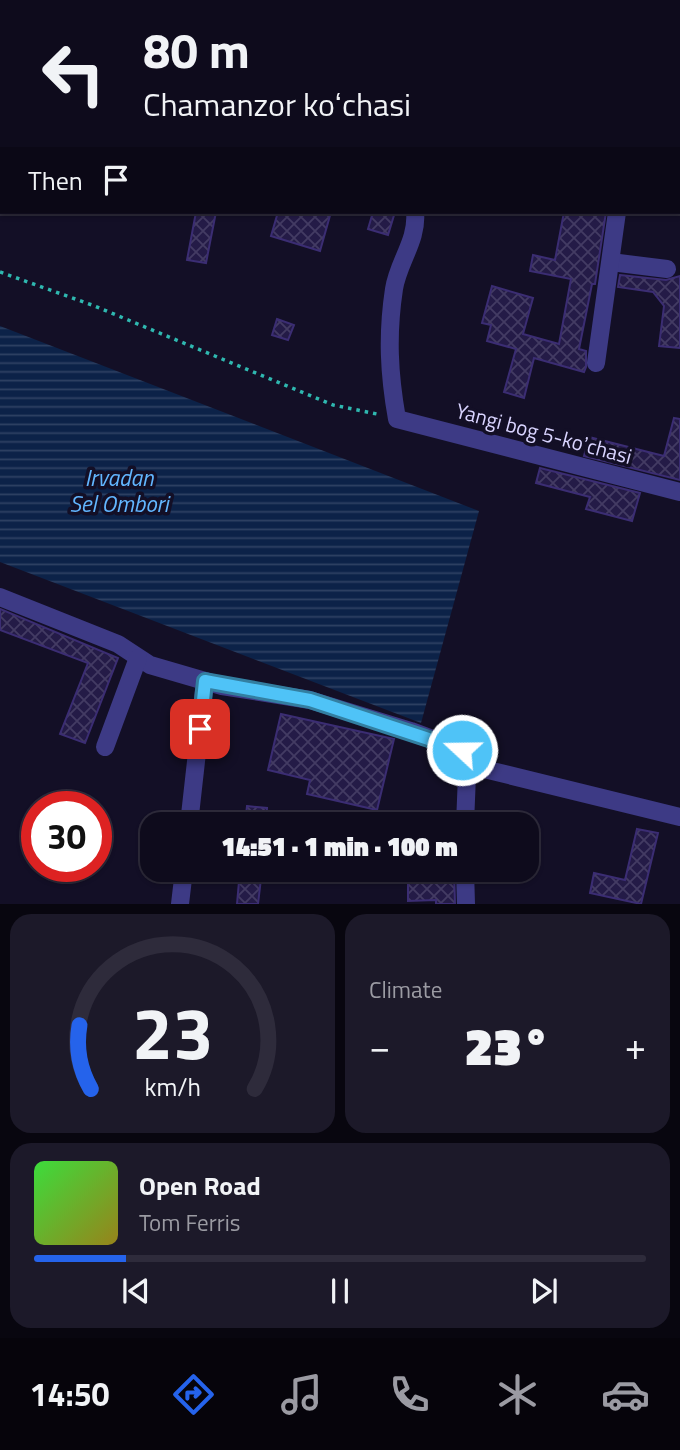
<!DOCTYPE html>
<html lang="en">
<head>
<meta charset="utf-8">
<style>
	body { margin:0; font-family:"Titillium Web",sans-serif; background:#1c1929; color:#f1f3f6; height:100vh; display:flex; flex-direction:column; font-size:26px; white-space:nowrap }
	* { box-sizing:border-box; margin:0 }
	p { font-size:23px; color:#9b9ba3 }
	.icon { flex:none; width:38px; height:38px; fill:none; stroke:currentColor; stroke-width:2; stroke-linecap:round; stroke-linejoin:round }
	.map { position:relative; height:904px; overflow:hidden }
	.details { display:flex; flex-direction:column; gap:10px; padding:10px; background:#08060f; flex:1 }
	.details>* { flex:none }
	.top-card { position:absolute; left:0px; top:0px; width:681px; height:214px; box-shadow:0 2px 5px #0004,0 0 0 2px #2e2b3b; background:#0e0b1c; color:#f1f3f6; overflow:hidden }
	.speed { position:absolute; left:21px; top:791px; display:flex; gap:14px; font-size:35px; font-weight:700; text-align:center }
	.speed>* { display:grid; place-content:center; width:91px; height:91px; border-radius:50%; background:#0e0b1c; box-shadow:0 2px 5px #0004,0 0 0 2px #2e2b3b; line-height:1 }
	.speed .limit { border:10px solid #d22; background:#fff; color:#111 }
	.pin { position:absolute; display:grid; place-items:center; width:60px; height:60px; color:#fff; margin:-30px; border-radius:14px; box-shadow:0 4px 10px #0006 }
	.me { position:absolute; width:77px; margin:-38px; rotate:291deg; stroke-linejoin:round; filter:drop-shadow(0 0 5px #0008) }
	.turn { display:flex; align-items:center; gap:24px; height:147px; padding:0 28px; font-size:32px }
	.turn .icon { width:91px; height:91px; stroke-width:2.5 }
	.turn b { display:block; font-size:49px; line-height:60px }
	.then { display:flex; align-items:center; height:66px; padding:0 28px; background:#0003; gap:14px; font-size:26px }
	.big { font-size:52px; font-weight:800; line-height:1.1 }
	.details .tile { flex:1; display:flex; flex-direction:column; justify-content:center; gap:10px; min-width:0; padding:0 24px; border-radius:21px; background:#1c1929 }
	.details .dial { align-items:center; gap:0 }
	.dial svg { height:182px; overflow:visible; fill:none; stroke:#2e2b3b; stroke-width:7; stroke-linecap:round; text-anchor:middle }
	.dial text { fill:#f1f3f6; stroke:none }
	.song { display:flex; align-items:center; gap:21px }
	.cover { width:84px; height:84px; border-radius:10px; background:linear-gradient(135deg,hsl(120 70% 55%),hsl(50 70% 35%)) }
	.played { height:7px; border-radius:4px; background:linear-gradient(90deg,#2563eb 15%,#2e2b3b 15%) }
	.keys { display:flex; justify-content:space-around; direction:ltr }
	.heat { display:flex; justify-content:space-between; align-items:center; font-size:38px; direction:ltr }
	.details .tiles { flex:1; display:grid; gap:10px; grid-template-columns:1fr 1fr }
	.tile:last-child { grid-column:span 2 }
	.trip { position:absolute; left:140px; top:812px; width:399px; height:70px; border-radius:21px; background:#0e0b1c; box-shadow:0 2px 5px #0004,0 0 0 2px #2e2b3b; font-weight:800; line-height:70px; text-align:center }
	.tabs { display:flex; height:112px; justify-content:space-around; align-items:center; background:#06040b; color:#9b9ba3 }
	.tabs .icon { width:49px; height:49px }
	.tabs .selected { color:#2563eb }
	.tabs b { font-size:32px; color:#f1f3f6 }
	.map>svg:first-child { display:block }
</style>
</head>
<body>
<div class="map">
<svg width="680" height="904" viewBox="0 0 680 904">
	<defs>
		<pattern id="water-rules" width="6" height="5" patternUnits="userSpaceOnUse" patternTransform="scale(1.75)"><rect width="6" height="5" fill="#0c2248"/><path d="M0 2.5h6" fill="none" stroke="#2f4163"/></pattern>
		<pattern id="building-cross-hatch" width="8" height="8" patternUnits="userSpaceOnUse" patternTransform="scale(1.75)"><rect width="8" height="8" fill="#241b47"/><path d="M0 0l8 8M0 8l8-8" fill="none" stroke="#433b63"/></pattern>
	</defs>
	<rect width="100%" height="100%" fill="#130f26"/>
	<polygon fill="url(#water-rules)" points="0,326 479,511 421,723 0,562"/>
	<g fill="url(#building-cross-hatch)" stroke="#3b2d73" stroke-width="2">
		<polygon points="196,212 216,212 206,263 187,260"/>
		<polygon points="278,212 331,212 320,251 271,236"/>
		<polygon points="373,212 395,212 388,235 368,229"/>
		<polygon points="564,212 606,212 595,284 592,284 579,349 586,351 586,367 584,372 534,358 524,398 504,392 516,349 487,341 491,325 482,323 492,286 533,298 523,334 559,344 571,279 530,271 533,255 555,260"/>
		<polygon points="620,275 666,280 680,276 680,348 659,346 664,306 653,292 618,287"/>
		<polygon points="277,319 294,325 288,340 272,335"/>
		<polygon points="674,418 680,419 680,480 584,456 589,437 664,456"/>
		<polygon points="540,468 640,493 632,521 586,509 590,497 536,483"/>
		<polygon points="0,609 118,658 85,743 60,734 88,663 0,630"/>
		<polygon points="281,714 394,739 377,810 307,794 310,780 268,770"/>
		<polygon points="247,806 267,808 266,824 245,824"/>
		<polygon points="637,829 658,833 641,904 590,893 594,873 625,880"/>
		<polygon points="240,870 262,870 258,904 237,904"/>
		<polygon points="435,870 454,870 455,904 436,904 436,900 408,901 408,882 435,881"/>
	</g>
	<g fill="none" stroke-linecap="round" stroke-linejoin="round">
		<polyline stroke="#2fb8b0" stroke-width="3.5" stroke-dasharray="3.5 5" stroke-linecap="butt" points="0,272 92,305 333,405 377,414"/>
		<g stroke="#3d3a85" stroke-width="18">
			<polyline points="399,0 399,2"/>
			<polyline points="641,2 641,0"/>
			<path d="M415 212C418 240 398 262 394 289 387 335 389 374 397 419L680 492"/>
			<polyline points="611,262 667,269"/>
			<polyline points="596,363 617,212"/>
			<polyline points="0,597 118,644 150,665 222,686 310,700 411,731 462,750 480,768"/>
			<polyline points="105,747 138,658"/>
			<polyline points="189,824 205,681"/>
			<polyline points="465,824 467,775 480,768 680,817"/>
			<polyline points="465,870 466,904"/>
			<polyline points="180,904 184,870"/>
		</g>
	</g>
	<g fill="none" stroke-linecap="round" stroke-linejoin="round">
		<g stroke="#337fa1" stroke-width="18">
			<polyline id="route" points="200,729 205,681 310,700 462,750"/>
		</g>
		<use href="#route" stroke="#4fc3f7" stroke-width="12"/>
	</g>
	<g text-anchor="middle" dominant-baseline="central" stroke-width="7" stroke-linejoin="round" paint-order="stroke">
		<g font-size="21" fill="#d9d4ff" stroke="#130f26">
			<text transform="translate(544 433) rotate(15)">Yangi bog 5-koʼchasi</text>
		</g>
		<g font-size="23" font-style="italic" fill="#62b6ff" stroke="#130f26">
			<text x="119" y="477">Irvadan<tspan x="119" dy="26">Sel Ombori</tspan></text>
		</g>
	</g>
</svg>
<div class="speed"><div class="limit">30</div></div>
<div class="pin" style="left:200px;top:729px;background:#d93025"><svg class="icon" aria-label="arrive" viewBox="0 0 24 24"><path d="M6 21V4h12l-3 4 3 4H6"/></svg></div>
<svg class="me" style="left:462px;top:750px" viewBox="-20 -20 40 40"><circle r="17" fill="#4fc3f7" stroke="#fff" stroke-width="3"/><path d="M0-11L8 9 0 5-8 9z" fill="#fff"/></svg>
<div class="trip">14:51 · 1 min · 100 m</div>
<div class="top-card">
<div class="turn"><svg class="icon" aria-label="left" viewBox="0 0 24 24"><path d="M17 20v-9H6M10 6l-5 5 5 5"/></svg><div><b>80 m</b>Chamanzor koʻchasi</div></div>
<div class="then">Then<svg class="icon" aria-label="arrive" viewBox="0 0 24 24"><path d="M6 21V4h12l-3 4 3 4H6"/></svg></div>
</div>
</div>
<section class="details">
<div class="tiles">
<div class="tile dial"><svg viewBox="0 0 100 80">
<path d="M14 69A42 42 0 1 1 86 69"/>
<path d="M14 69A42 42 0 0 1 9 41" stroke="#2563eb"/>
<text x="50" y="56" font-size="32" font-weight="700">23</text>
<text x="50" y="72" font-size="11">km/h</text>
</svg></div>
<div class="tile"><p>Climate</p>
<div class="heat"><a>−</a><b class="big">23°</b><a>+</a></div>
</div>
<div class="tile">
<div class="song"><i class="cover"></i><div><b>Open Road</b><p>Tom Ferris</p></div></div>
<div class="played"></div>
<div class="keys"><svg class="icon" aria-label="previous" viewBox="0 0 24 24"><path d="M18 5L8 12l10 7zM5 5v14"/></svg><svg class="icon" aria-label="pause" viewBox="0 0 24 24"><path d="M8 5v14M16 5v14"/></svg><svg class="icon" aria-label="next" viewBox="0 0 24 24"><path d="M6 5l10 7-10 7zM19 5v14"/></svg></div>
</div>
</div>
</section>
<nav class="tabs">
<b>14:50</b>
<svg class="icon selected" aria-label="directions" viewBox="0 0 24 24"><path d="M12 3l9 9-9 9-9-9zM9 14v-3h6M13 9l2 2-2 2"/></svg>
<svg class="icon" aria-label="music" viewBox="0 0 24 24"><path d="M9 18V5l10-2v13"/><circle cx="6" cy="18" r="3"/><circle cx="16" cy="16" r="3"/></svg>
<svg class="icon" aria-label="phone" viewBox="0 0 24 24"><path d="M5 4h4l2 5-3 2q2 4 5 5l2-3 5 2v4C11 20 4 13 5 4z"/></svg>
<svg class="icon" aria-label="climate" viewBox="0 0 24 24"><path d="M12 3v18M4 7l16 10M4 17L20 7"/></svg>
<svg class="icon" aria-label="car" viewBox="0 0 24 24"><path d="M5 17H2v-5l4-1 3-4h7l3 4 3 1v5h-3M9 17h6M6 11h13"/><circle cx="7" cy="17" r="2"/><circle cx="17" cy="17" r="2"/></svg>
</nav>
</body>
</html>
